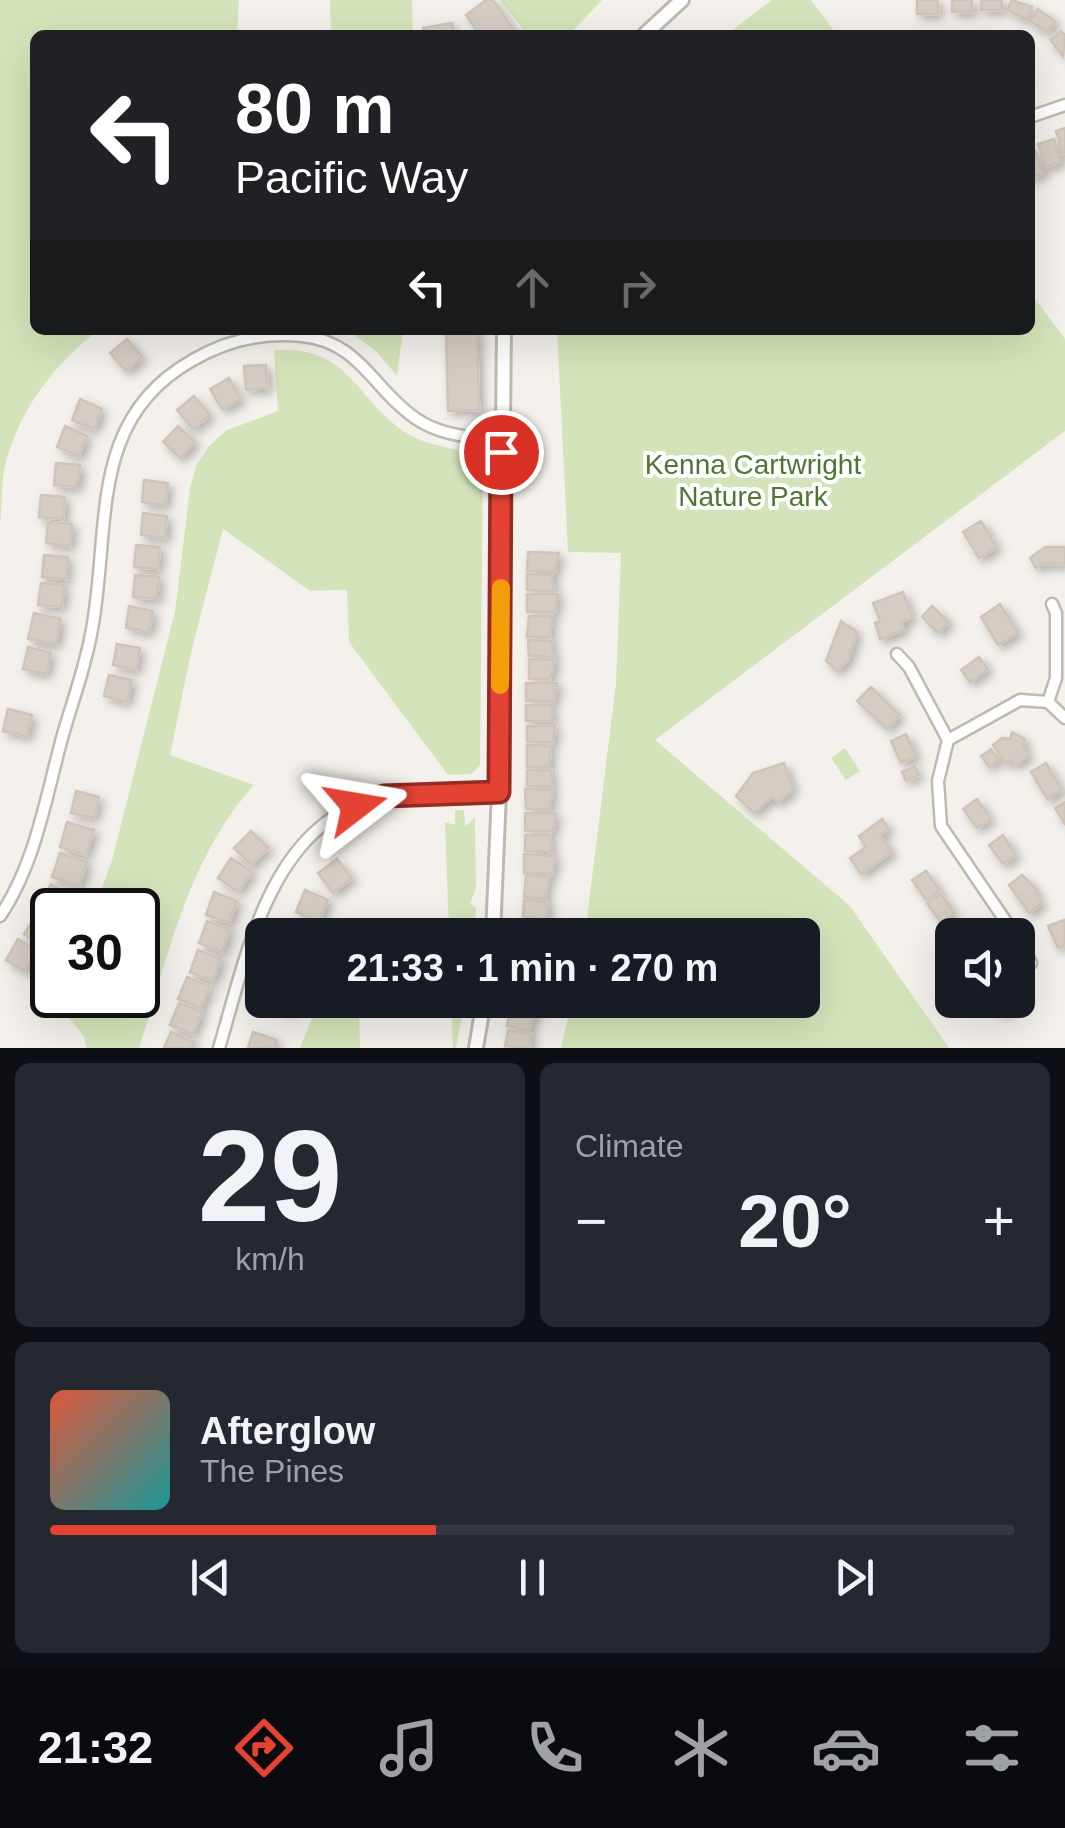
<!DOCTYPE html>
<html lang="en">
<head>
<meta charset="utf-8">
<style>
	body { margin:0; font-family:Arial,sans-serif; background:#242831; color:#f1f3f6; height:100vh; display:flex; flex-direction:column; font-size:38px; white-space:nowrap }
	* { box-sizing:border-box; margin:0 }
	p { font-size:32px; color:#9ea1a6 }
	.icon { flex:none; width:55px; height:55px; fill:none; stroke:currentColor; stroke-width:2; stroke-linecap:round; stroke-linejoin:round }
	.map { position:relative; height:1048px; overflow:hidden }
	.drawer { display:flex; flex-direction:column; gap:15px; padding:15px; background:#0d0f14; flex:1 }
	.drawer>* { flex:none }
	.banner { position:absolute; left:30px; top:30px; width:1005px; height:305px; border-radius:15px; box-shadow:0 10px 40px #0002; background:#202124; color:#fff; overflow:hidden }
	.fabs { position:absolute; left:935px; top:918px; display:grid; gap:20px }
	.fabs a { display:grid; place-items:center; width:100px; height:100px; border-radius:15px; background:#171b24; box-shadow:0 10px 40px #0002; font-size:50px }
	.speed { position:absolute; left:30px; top:888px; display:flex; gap:20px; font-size:50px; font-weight:700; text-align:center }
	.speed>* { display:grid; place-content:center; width:130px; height:130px; border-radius:50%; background:#171b24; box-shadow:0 10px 40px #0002; line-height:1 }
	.speed .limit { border:5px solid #111; border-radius:15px; background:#fff; color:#111 }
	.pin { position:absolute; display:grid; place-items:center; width:85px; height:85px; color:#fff; margin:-42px; border:5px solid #fff; border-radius:50%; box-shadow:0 2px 10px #0007 }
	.me { position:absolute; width:110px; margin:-55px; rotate:76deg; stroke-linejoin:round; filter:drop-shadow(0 0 8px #0008) }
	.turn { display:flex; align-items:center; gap:35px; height:210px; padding:0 40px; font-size:45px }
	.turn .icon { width:130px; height:130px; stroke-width:2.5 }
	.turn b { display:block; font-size:70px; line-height:85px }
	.lanes { display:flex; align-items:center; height:95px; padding:0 40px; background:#0003; justify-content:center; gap:50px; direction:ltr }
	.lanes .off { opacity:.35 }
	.big { font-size:75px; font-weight:600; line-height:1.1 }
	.drawer .card { flex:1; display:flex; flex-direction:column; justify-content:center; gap:15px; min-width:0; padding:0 35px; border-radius:15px; background:#242831 }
	.drawer .dial { align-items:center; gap:0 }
	.dial b { font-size:130px; line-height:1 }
	.song { display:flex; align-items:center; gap:30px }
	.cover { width:120px; height:120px; border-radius:15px; background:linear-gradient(135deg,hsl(10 70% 55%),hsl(180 70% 35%)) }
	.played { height:10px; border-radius:5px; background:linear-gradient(90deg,#e44334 40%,#363941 40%) }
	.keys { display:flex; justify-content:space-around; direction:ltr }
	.heat { display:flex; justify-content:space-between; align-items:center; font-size:55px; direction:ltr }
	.drawer .tiles { flex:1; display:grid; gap:15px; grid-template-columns:1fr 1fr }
	.card:last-child { grid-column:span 2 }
	.trip { position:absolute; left:245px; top:918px; width:575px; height:100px; border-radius:15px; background:#171b24; box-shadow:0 10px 40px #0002; font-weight:600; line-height:100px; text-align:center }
	.tab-bar { display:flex; height:160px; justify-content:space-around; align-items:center; background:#090b0e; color:#9ea1a6 }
	.tab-bar .icon { width:70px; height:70px }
	.tab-bar .active { color:#e44334 }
	.tab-bar b { font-size:45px; color:#f1f3f6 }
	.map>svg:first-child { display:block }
</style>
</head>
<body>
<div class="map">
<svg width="1065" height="1048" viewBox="0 0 1065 1048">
	<defs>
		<filter id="shadow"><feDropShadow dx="4.5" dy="4.5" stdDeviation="5" flood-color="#0004"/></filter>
	</defs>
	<rect width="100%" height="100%" fill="#f4f1ec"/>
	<g fill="#d4e4ba">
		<path d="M0 0H239L237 35H35V330H99C56 361 20 409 6 462 1 481 2 504 0 524Z"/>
		<polygon points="330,0 412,0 413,35 331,35"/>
		<polygon points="500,0 602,0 569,35 528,35"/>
		<polygon points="772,0 811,0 837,35 726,35"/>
		<polygon points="1030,292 1065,339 1065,431 655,740 850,906 949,1048 561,1048 572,1000 802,1000 802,935 585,935 616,683 621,553 568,552 557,330 1030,330"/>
		<polygon points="347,330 403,330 397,376 378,353"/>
		<path d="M274 350C354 345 356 405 412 436 433 448 469 448 483 463L480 765 471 774 448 775 349 642 347 590 310 591 223 529 192 648 170 755 254 785C187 860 169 955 139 1048H87L83 1035 49 994 52 989V995H138V910H94L112 860 175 612 190 488 196 466 209 446 227 430 278 411Z"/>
		<polygon points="845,748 860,771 846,780 831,758"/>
		<polygon points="455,810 464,810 465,826 475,818 476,888 470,904 476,908 474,935 449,935 445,822 455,825"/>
		<polygon points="319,1000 359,1000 360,1048 300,1048"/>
		<polygon points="451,1000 465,1000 456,1048 453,1048"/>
	</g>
	<g fill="#d5cdc3" stroke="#cfc4b7" stroke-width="2.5" filter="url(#shadow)">
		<polygon points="486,0 493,0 518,35 480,35 466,15"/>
		<rect x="917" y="0" width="21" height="14"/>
		<rect x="952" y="0" width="20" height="12"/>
		<rect x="981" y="0" width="21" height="10"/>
		<polygon points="1012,0 1032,7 1026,19 1007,10"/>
		<polygon points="1038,9 1055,21 1047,32 1030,21"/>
		<polygon points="452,23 454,35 424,35 423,28"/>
		<polygon points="1061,31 1065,35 1063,56 1050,40"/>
		<polygon points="1065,128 1065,153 1063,154 1056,131"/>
		<polygon points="1054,139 1061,162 1046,167 1038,144"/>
		<polygon points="1036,151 1043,174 1030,178 1030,153"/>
		<polygon points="446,330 477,330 479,410 448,411"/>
		<polygon points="127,339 142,357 126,371 110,353"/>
		<polygon points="266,365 268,388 246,390 244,366"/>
		<polygon points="229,378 241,399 222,409 210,389"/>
		<polygon points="194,396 210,415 193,429 177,410"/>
		<polygon points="80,399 102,409 94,429 72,420"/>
		<polygon points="65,426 87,436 79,456 57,447"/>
		<polygon points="178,426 195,442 180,458 163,442"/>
		<polygon points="56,463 80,465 77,487 54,485"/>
		<polygon points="144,480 168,483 165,505 142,502"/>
		<polygon points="41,495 65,497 63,519 39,517"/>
		<polygon points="143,513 167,516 165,538 141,535"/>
		<polygon points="981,521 997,547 979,558 963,532"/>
		<polygon points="48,522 72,524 70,546 46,543"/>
		<polygon points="136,545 160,547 158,569 134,567"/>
		<polygon points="1045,547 1065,547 1065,564 1043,564 1036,568 1030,558"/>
		<polygon points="528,552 559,553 555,572 527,571"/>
		<polygon points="44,555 68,557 66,579 42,577"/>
		<polygon points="527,574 552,575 554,591 527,590"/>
		<polygon points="135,575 159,577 157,599 133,597"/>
		<polygon points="41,583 64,585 62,607 38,605"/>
		<polygon points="903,592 912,618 901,622 904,630 880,639 875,623 880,621 873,603"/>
		<polygon points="527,594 558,594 555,612 527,612"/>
		<polygon points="1000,604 1018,633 998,645 981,617"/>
		<polygon points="129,606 153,611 149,632 126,628"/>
		<polygon points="932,606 949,622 938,633 922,617"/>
		<polygon points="34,613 61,619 56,644 28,639"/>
		<polygon points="529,616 552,616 550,637 527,637"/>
		<polygon points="841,621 857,632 848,660 837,671 826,661"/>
		<polygon points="528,640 552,641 553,657 529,656"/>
		<polygon points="117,644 140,648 136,670 113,665"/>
		<polygon points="28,647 51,653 46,674 23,669"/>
		<polygon points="979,657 988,669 970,682 961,670"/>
		<polygon points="529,659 555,660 550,679 529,679"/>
		<polygon points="109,675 132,680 127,702 104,696"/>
		<polygon points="526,683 557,683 554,701 526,701"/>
		<polygon points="871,687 900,715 887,729 857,701"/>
		<polygon points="526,705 551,705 553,721 526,721"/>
		<polygon points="8,709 32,715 27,736 3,731"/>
		<polygon points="527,726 555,726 553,742 527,742"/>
		<polygon points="1012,732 1025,739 1023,746 1029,755 1016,765 1012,760 1007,764 993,745 1002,738 1010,739"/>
		<polygon points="906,734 916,756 901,763 891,741"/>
		<polygon points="527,745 551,746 549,767 527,767"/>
		<polygon points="991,749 998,760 989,767 981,756"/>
		<polygon points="784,763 793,789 779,802 772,797 754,813 736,796 753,773"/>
		<polygon points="1046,763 1062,790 1047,799 1031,772"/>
		<polygon points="915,766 919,775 906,781 902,772"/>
		<polygon points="527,770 551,770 552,787 527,786"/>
		<polygon points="525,789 553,790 549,810 526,809"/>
		<polygon points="76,791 99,797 94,818 71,813"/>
		<polygon points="977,799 991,819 977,828 963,809"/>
		<polygon points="1065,802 1065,824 1055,808"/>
		<polygon points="525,813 556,813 553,831 525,831"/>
		<polygon points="882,819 889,829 880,835 892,852 861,874 850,858 866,847 859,836"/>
		<polygon points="67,822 94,830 86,855 60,847"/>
		<polygon points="251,831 269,848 251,865 234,848"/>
		<polygon points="525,835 550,835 552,852 525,851"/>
		<polygon points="1003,835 1016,855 1003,864 989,845"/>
		<polygon points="60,853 87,862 79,886 52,877"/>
		<polygon points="524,854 555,856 552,874 524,873"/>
		<polygon points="231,858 252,872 238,892 218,878"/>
		<polygon points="337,859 352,878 333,893 318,873"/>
		<polygon points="926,871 940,890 926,900 912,880"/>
		<polygon points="526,875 549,877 545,899 524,897"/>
		<polygon points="1022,875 1038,891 1035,893 1042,903 1029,913 1009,885"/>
		<polygon points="51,884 76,898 69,910 52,910 52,914 39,907"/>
		<polygon points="305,890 328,900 319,922 296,912"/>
		<polygon points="214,892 237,901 229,923 206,915"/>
		<polygon points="941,894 954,913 941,923 927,903"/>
		<polygon points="524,900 547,902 548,919 523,917"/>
		<polygon points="38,912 52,922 52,941 48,949 24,934"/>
		<polygon points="287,920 310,929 308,935 282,935"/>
		<polygon points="520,920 549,922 548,933 519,935"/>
		<polygon points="1064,920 1065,945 1058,948 1048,926"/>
		<polygon points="207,921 230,929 222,952 199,943"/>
		<polygon points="963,921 972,935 952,935 949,930"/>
		<polygon points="18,939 37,951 25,971 6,960"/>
		<polygon points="198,950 221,959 213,981 190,972"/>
		<polygon points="187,977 210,986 201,1008 178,999"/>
		<polygon points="266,1000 293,1000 289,1010"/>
		<polygon points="511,1000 542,1000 539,1007"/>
		<polygon points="985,1000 1012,1000 1004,1013"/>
		<polygon points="179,1003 202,1012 193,1034 170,1025"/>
		<polygon points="511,1005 536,1010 529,1031 507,1026"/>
		<polygon points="508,1030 531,1034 530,1048 505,1046"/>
		<polygon points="171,1032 194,1042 191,1048 164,1048"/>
		<polygon points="253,1032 277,1040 274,1048 248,1048"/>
	</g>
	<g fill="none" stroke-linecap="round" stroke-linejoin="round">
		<g stroke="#bfb9b0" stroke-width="15">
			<g id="minor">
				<polyline points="1030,117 1065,105"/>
				<polyline points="897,654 909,667 948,740"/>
				<polyline points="1048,702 1056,678 1056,613 1052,604"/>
				<path d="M0 916C35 865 46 797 62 738 72 702 86 666 92 629 111 527 87 419 193 360 227 340 263 332 302 336 359 341 374 390 415 418 440 436 472 437 502 441"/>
				<polyline points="1015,935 941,826 938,781 948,740 1020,700 1048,702 1065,718"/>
				<polyline points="1018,938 1031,963"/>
				<path d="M219 1048C247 955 270 821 383 796 420 788 462 792 499 792"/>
			</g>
		</g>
		<g stroke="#bfb9b0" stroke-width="18">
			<g id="tertiary">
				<polyline points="644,35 682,0"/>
				<polyline points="493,935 499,792 504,330"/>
				<polyline points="476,1048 484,1000"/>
			</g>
		</g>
		<use href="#minor" stroke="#fff" stroke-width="10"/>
		<use href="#tertiary" stroke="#fff" stroke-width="12"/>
	</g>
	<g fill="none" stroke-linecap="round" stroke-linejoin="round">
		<g stroke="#942c22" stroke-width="25">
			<polyline id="route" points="356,806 384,796 499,792 501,452"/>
		</g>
		<use href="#route" stroke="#e44334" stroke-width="18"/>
		<polyline stroke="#f59e0b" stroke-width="18" points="500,685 501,588"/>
	</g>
	<g text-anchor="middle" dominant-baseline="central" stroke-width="8" stroke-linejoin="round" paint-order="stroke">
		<g font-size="28" fill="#507533" stroke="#fff">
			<text x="753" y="464">Kenna Cartwright<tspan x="753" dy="32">Nature Park</tspan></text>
		</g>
	</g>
</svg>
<div class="fabs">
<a><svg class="icon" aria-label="sound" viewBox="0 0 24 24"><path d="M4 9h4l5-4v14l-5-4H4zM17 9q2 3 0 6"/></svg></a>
</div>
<div class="speed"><div class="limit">30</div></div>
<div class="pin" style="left:501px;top:452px;background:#d93025"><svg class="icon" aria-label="arrive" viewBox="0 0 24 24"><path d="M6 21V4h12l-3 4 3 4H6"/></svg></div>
<svg class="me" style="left:356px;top:806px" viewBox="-20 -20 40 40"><path d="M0-17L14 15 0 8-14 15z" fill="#e44334" stroke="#fff" stroke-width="4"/></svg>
<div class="trip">21:33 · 1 min · 270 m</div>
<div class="banner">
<div class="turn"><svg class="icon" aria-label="left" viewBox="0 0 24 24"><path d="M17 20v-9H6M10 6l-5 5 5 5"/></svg><div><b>80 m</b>Pacific Way</div></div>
<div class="lanes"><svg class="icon" aria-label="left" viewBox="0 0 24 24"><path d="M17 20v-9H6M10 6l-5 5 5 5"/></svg><svg class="icon off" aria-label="ahead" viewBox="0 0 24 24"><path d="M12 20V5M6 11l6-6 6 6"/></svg><svg class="icon off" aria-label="right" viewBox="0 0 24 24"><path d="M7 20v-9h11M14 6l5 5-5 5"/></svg></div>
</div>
</div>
<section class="drawer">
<div class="tiles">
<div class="card dial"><b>29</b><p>km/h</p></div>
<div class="card"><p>Climate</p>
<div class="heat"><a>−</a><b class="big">20°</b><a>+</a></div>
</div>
<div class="card">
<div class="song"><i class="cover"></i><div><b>Afterglow</b><p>The Pines</p></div></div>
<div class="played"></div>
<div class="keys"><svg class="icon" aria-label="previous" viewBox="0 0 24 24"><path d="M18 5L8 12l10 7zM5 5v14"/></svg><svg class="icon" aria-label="pause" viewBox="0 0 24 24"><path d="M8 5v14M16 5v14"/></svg><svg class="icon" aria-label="next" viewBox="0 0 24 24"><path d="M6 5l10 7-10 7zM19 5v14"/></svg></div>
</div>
</div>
</section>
<nav class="tab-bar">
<b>21:32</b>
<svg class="icon active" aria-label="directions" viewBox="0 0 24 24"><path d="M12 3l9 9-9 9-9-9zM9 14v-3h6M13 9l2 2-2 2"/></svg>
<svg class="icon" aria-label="music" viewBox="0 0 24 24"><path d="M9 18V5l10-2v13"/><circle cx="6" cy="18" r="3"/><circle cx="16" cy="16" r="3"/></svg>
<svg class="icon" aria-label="phone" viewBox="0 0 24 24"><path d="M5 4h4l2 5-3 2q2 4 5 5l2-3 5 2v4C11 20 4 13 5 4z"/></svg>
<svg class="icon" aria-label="climate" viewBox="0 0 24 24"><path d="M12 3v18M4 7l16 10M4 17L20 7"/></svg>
<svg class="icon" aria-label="car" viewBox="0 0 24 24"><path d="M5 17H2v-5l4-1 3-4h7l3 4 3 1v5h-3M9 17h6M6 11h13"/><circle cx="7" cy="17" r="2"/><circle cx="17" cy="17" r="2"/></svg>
<svg class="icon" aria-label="filters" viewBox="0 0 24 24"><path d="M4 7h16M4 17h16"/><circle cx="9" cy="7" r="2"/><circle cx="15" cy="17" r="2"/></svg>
</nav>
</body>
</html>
